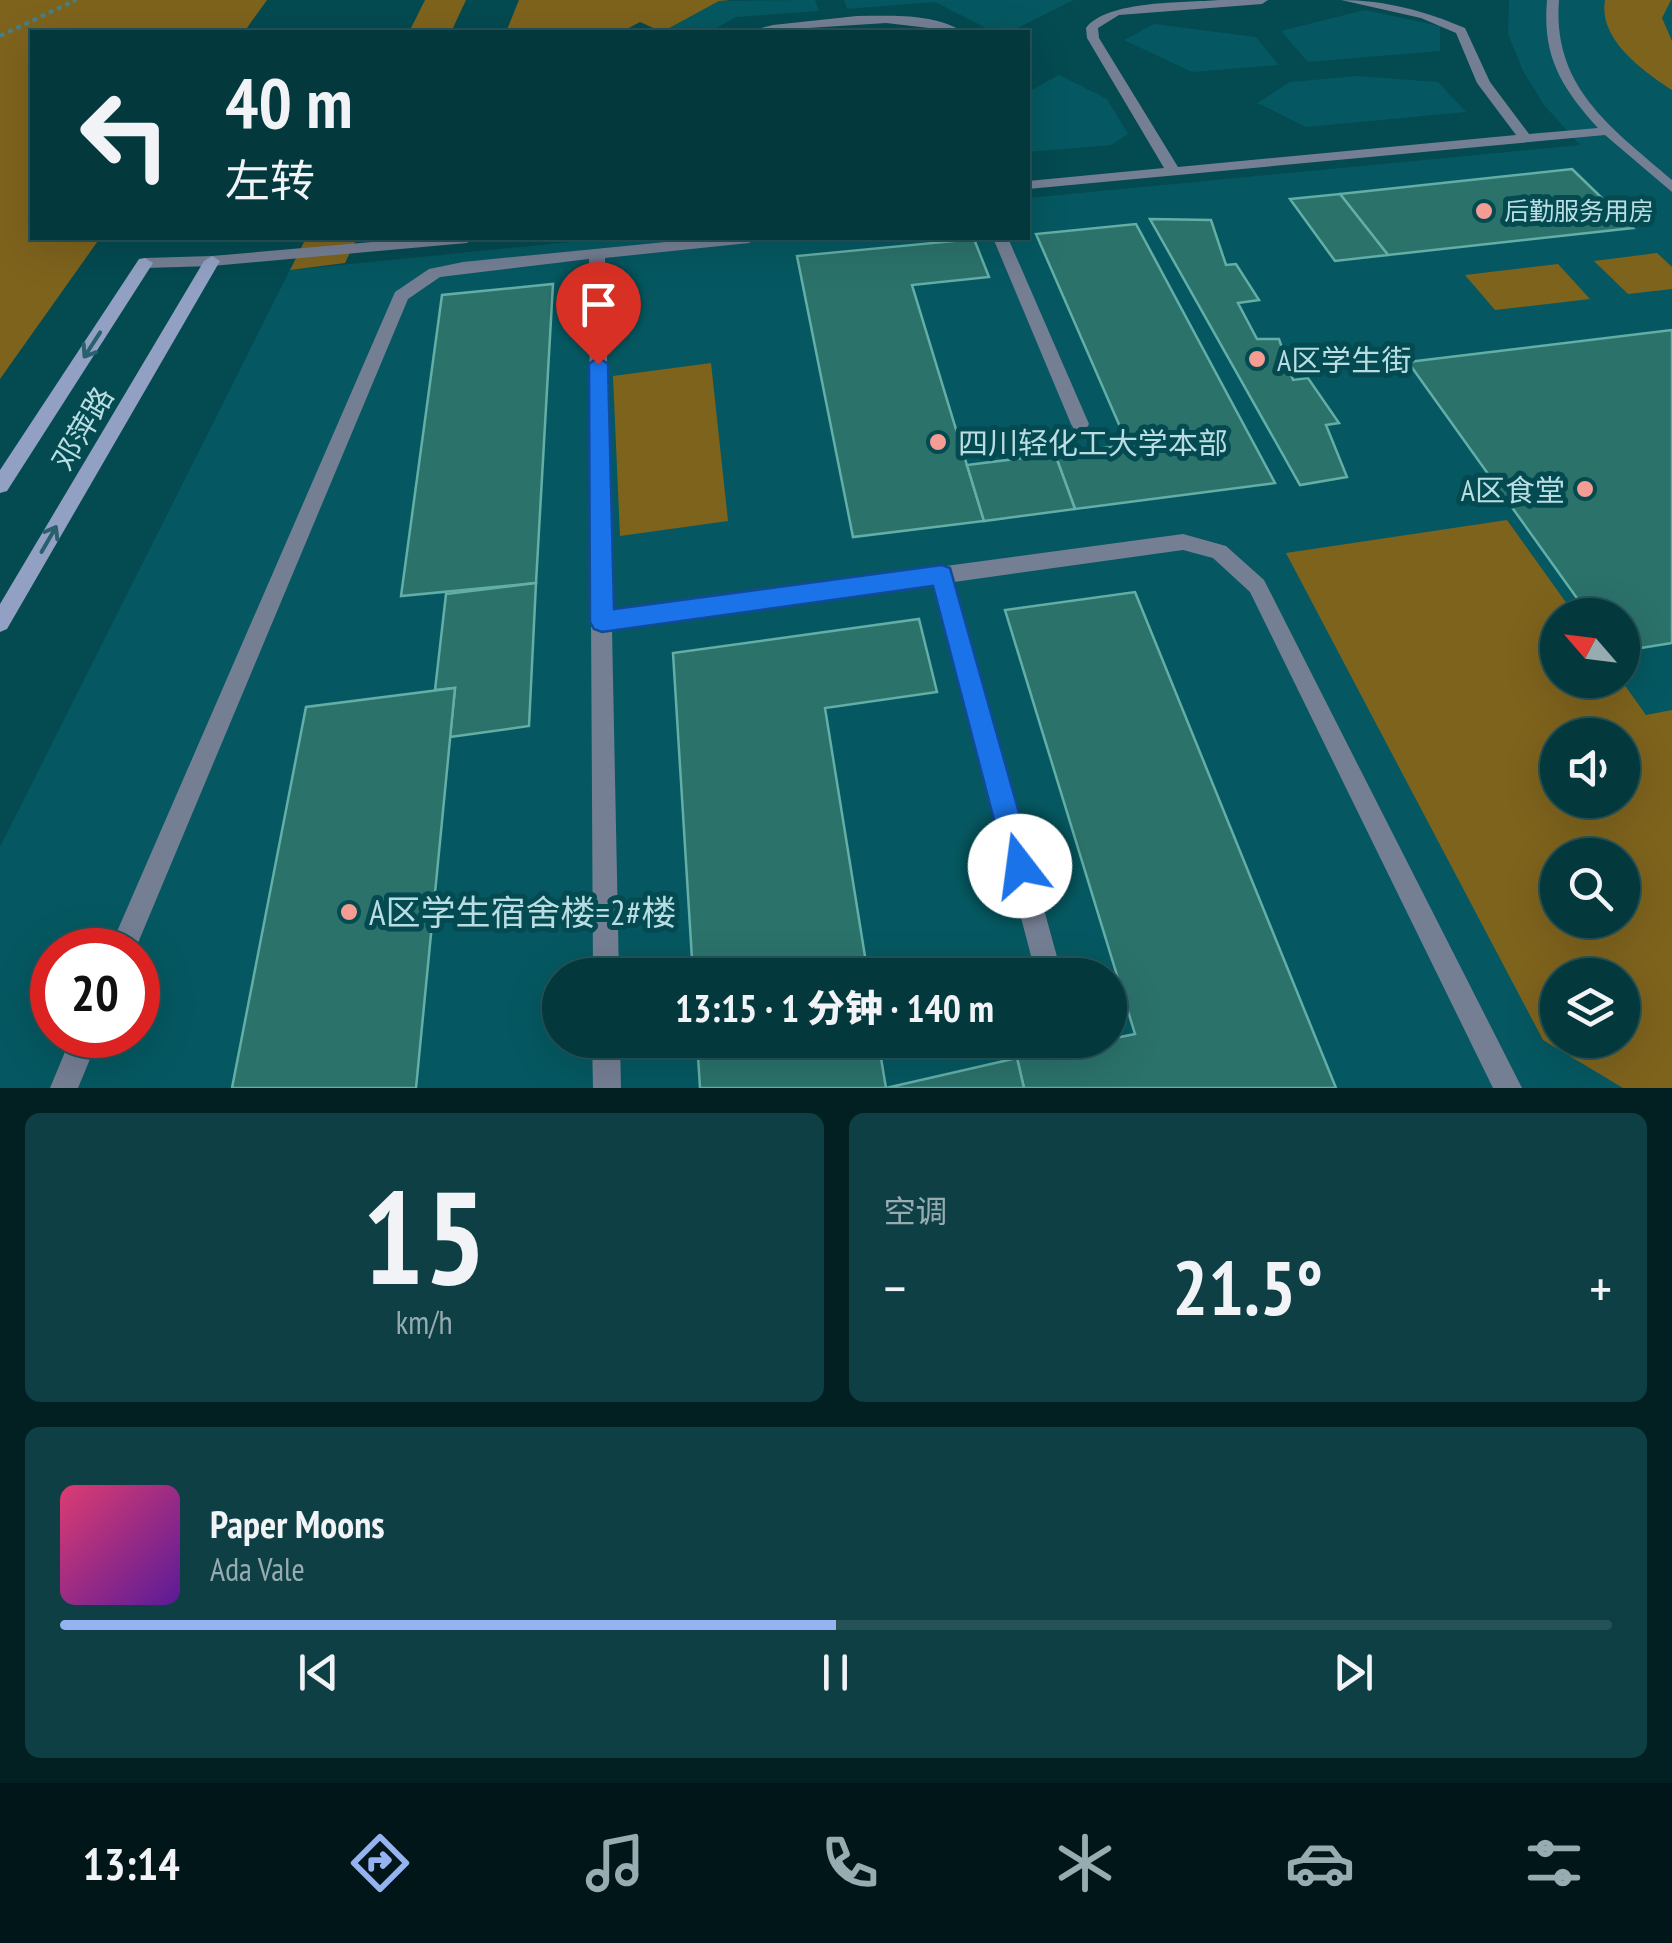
<!DOCTYPE html>
<html lang="zh">
<head>
<meta charset="utf-8">
<style>
	body { margin:0; font-family:"PT Sans Narrow","Noto Sans SC",sans-serif; background:#0d3f44; color:#f1f3f6; height:100vh; display:flex; flex-direction:column; font-size:38px; white-space:nowrap }
	* { box-sizing:border-box; margin:0 }
	p { font-size:32px; color:#97acb0 }
	.icon { flex:none; width:55px; height:55px; fill:none; stroke:currentColor; stroke-width:2; stroke-linecap:round; stroke-linejoin:round }
	.map { position:relative; height:1088px; overflow:hidden }
	.side { display:flex; flex-direction:column; gap:25px; padding:25px; background:#021f22; flex:1 }
	.side>* { flex:none }
	.top-card { position:absolute; left:30px; top:30px; width:1000px; height:210px; border-radius:0px; box-shadow:0 10px 40px #0002,0 0 0 2px #245257; background:#03383d; color:#f1f3f6; overflow:hidden }
	.needle { width:65px; rotate:298deg }
	.buttons { position:absolute; left:1540px; top:598px; display:grid; gap:20px }
	.buttons a { display:grid; place-items:center; width:100px; height:100px; border-radius:50%; background:#03383d; box-shadow:0 10px 40px #0002,0 0 0 2px #245257; font-size:50px }
	.speed { position:absolute; left:30px; top:928px; display:flex; gap:20px; font-size:50px; font-weight:700; text-align:center }
	.speed>* { display:grid; place-content:center; width:130px; height:130px; border-radius:50%; background:#03383d; box-shadow:0 10px 40px #0002,0 0 0 2px #245257; line-height:1 }
	.speed .limit { border:15px solid #d22; background:#fff; color:#111 }
	.pin { position:absolute; display:grid; place-items:center; width:85px; height:85px; color:#fff; margin:-102px -42px; border-radius:50% 50% 50% 0; rotate:-45deg; box-shadow:0 0 10px #0007 }
	.pin .icon { rotate:45deg }
	.me { position:absolute; width:110px; margin:-55px; rotate:345deg; stroke-linejoin:round; filter:drop-shadow(0 0 8px #0008) }
	.turn { display:flex; align-items:center; gap:35px; height:210px; padding:0 30px; font-size:45px }
	.turn .icon { width:130px; height:130px; stroke-width:2.5 }
	.turn b { display:block; font-size:70px; line-height:85px }
	.big { font-size:75px; font-weight:800; line-height:1.1 }
	.side .card { flex:1; display:flex; flex-direction:column; justify-content:center; gap:15px; min-width:0; padding:0 35px; border-radius:15px; background:#0d3f44 }
	.side .dial { align-items:center; gap:0 }
	.dial b { font-size:130px; line-height:1 }
	.song { display:flex; align-items:center; gap:30px }
	.cover { width:120px; height:120px; border-radius:15px; background:linear-gradient(135deg,hsl(340 70% 55%),hsl(270 70% 35%)) }
	.played { height:10px; border-radius:5px; background:linear-gradient(90deg,#95b2f1 50%,#245257 50%) }
	.keys { display:flex; justify-content:space-around; direction:ltr }
	.heat { display:flex; justify-content:space-between; align-items:center; font-size:55px; direction:ltr }
	.side .tiles { flex:1; display:grid; gap:25px; grid-template-columns:1fr 1fr }
	.card:last-child { grid-column:span 2 }
	.trip { position:absolute; left:542px; top:958px; width:585px; height:100px; border-radius:50px; background:#03383d; box-shadow:0 10px 40px #0002,0 0 0 2px #245257; font-weight:800; line-height:100px; text-align:center }
	.menu { display:flex; height:160px; justify-content:space-around; align-items:center; background:#011618; color:#97acb0 }
	.menu .icon { width:70px; height:70px }
	.menu .selected { color:#95b2f1 }
	.menu b { font-size:45px; color:#f1f3f6 }
	.map>svg:first-child { display:block }
</style>
</head>
<body>
<div class="map">
<svg width="1672" height="1088" viewBox="0 0 1672 1088">
	<rect width="100%" height="100%" fill="#044a51"/>
	<g fill="#055861" fill-rule="evenodd">
		<polygon points="815,0 819,11 736,17 709,32 662,32 719,1"/>
		<polygon points="844,0 1074,0 1009,32 994,32 935,2 847,9"/>
		<path d="M1509 0H1672V1088H0V847L290 270 611 238H1028V198L1580 145 1544 105 1523 71 1508 34ZM1558 615H1622V680H1558ZM1558 735H1622V800H1558ZM1558 855H1622V920H1558ZM52 950H138V1035H52ZM560 975H1110V1040H560ZM1558 975H1622V1040H1558Z"/>
		<polygon points="1365,10 1440,26 1440,51 1308,62 1281,31"/>
		<polygon points="1154,24 1256,37 1279,65 1192,72 1124,40"/>
		<polygon points="1059,75 1107,99 1128,134 1111,145 1028,152 1028,92"/>
		<polygon points="1357,76 1438,82 1466,112 1306,127 1257,103 1290,82"/>
	</g>
	<g fill="#7e631d" fill-rule="evenodd">
		<polygon points="0,0 267,0 244,32 32,32 32,238 100,238 0,379"/>
		<polygon points="425,0 466,0 451,32 409,32"/>
		<polygon points="519,0 731,0 719,1 662,32 640,22 621,32 506,32"/>
		<path d="M1605 0H1671L1662 18 1672 41V90C1643 71 1598 39 1605 0Z"/>
		<polygon points="306,238 357,238 345,263 290,270"/>
		<polygon points="1657,253 1672,267 1672,289 1628,294 1594,261"/>
		<polygon points="1558,264 1590,299 1495,310 1465,275"/>
		<polygon points="711,363 728,521 620,536 613,376"/>
		<path d="M1507 520 1575 615H1558V680H1621L1646 715 1672 710V1088H1623L1543 1040 1286 553ZM1558 735H1622V800H1558ZM1558 855H1622V920H1558ZM1558 975H1622V1040H1558Z"/>
	</g>
	<g fill="#2b726b" stroke="#63afa7" stroke-width="2.5">
		<polygon points="1572,169 1633,228 1388,255 1340,194"/>
		<polygon points="1340,194 1388,255 1335,261 1290,199"/>
		<polygon points="1150,219 1211,220 1226,265 1236,264 1259,300 1238,303 1257,339 1279,339 1293,380 1308,378 1339,423 1326,425 1347,477 1300,485"/>
		<polygon points="1136,224 1275,483 1075,509 1055,454 1128,445 1036,234"/>
		<polygon points="974,239 989,277 912,285 984,521 853,537 797,256"/>
		<polygon points="553,284 536,583 401,596 442,295"/>
		<polygon points="1672,330 1672,643 1622,651 1622,615 1589,615 1408,362"/>
		<polygon points="1055,454 1075,509 984,521 967,465"/>
		<polygon points="536,583 529,726 450,737 455,688 435,690 446,594"/>
		<polygon points="1135,592 1336,1088 1024,1088 1017,1058 1135,1034 1005,610"/>
		<polygon points="919,619 937,692 825,708 868,975 693,975 673,653"/>
		<polygon points="455,688 416,1088 232,1088 306,707"/>
		<polygon points="697,1040 878,1040 886,1088 700,1088"/>
		<polygon points="1017,1058 1024,1088 886,1088"/>
	</g>
	<g fill="none" stroke-linecap="round" stroke-linejoin="round">
		<polyline stroke="#467f86" stroke-width="4" stroke-dasharray="5 4" stroke-linecap="butt" points="0,36 76,0"/>
		<g fill="#757f94" fill-rule="evenodd">
			<path d="M1219 0H1268L1262 4 1119 15 1098 28 1099 38 1178 167 1516 135 1477 83 1456 33 1421 18 1341 0C1385 0 1425 11 1465 28L1490 82 1529 134 1598 128C1561 87 1542 56 1547 0H1559C1552 88 1612 128 1672 180V192L1605 135 1028 189V181L1164 168 1087 38 1086 28C1107 0 1184 3 1219 0Z"/>
			<path d="M857 16C891 16 934 13 963 32L886 23 746 32 773 25Z"/>
			<polygon points="418,238 475,238 467,243 212,266 145,268 137,263 145,258 212,256"/>
			<polygon points="706,238 757,238 749,243 605,258 612,611 1183,534 1226,546 1264,580 1522,1088 1493,1088 1250,592 1213,558 1183,550 954,582 1062,975 1036,975 934,585 612,630 619,975 593,975 589,259 440,277 408,299 135,950 109,950 395,292 429,269 463,262"/>
			<polygon points="993,238 1008,238 1089,424 1086,429 1074,429 1071,424"/>
			<polygon points="72,1035 100,1035 78,1088 50,1088"/>
			<polygon points="592,1040 620,1040 621,1088 593,1088"/>
		</g>
		<g fill="#92a1c3" fill-rule="evenodd">
			<polygon points="212,256 220,261 7,629 0,632 0,604 204,261"/>
			<polygon points="145,258 153,263 7,491 0,493 0,470 139,259"/>
		</g>
	</g>
	<defs><path id="oneway-shaft" d="M-6 0H5M1.5-3L5.5 0L1.5 3" fill="none" stroke-width="1.6" stroke-linecap="round" stroke-linejoin="round" transform="scale(2.5)"/></defs>
	<g stroke="#28606e">
		<use href="#oneway-shaft" transform="translate(92 345) rotate(123)"/>
		<use href="#oneway-shaft" transform="translate(49 539) rotate(-60)"/>
	</g>
	<polygon fill="#1a73e8" stroke="#114b97" stroke-width="2.5" points="598,357 608,364 614,609 942,565 950,568 1034,866 1030,876 1020,880 1010,876 1006,866 933,586 602,632 594,629 590,622 589,364"/>
	<g fill="#f59c93" stroke="#044a51" stroke-width="4">
		<circle cx="1484" cy="211" r="10"/>
		<circle cx="1257" cy="359" r="10"/>
		<circle cx="938" cy="442" r="10"/>
		<circle cx="1585" cy="489" r="10"/>
		<circle cx="349" cy="912" r="10"/>
	</g>
	<g text-anchor="middle" dominant-baseline="central" stroke-width="10" stroke-linejoin="round" paint-order="stroke">
		<g font-size="25" fill="#b9dde2" stroke="#044a51" text-anchor="start">
			<text x="1504" y="211">后勤服务用房</text>
		</g>
		<g font-size="30" fill="#b9dde2" stroke="#044a51" text-anchor="start">
			<text x="1277" y="359">A区学生街</text>
			<text x="958" y="442">四川轻化工大学本部</text>
			<text x="1565" y="489" text-anchor="end">A区食堂</text>
		</g>
		<g font-size="30" fill="#b9dde2" stroke="#044a51">
			<text transform="translate(82 428) rotate(-60)">邓萍路</text>
		</g>
		<g font-size="35" fill="#b9dde2" stroke="#044a51" text-anchor="start">
			<text x="369" y="912">A区学生宿舍楼=2#楼</text>
		</g>
	</g>
</svg>
<div class="buttons">
<a><svg class="needle" viewBox="-14 -14 28 28"><path d="M0-13l5 13h-10z" fill="#e53935"/><path d="M0 13l5-13h-10z" fill="#97acb0"/></svg></a>
<a><svg class="icon" aria-label="sound" viewBox="0 0 24 24"><path d="M4 9h4l5-4v14l-5-4H4zM17 9q2 3 0 6"/></svg></a>
<a><svg class="icon" aria-label="search" viewBox="0 0 24 24"><circle cx="10" cy="10" r="6"/><path d="M15 15l6 6"/></svg></a>
<a><svg class="icon" aria-label="layers" viewBox="0 0 24 24"><path d="M12 4l9 5-9 5-9-5zM3 14l9 5 9-5"/></svg></a>
</div>
<div class="speed"><div class="limit">20</div></div>
<div class="pin" style="left:598px;top:364px;background:#d93025"><svg class="icon" aria-label="arrive" viewBox="0 0 24 24"><path d="M6 21V4h12l-3 4 3 4H6"/></svg></div>
<svg class="me" style="left:1020px;top:866px" viewBox="-20 -20 40 40"><circle r="19" fill="#fff"/><path d="M0-13L10 11 0 6-10 11z" fill="#1a73e8"/></svg>
<div class="trip">13:15 · 1 分钟 · 140 m</div>
<div class="top-card">
<div class="turn"><svg class="icon" aria-label="left" viewBox="0 0 24 24"><path d="M17 20v-9H6M10 6l-5 5 5 5"/></svg><div><b>40 m</b>左转</div></div>
</div>
</div>
<section class="side">
<div class="tiles">
<div class="card dial"><b>15</b><p>km/h</p></div>
<div class="card"><p>空调</p>
<div class="heat"><a>−</a><b class="big">21.5°</b><a>+</a></div>
</div>
<div class="card">
<div class="song"><i class="cover"></i><div><b>Paper Moons</b><p>Ada Vale</p></div></div>
<div class="played"></div>
<div class="keys"><svg class="icon" aria-label="previous" viewBox="0 0 24 24"><path d="M18 5L8 12l10 7zM5 5v14"/></svg><svg class="icon" aria-label="pause" viewBox="0 0 24 24"><path d="M8 5v14M16 5v14"/></svg><svg class="icon" aria-label="next" viewBox="0 0 24 24"><path d="M6 5l10 7-10 7zM19 5v14"/></svg></div>
</div>
</div>
</section>
<nav class="menu">
<b>13:14</b>
<svg class="icon selected" aria-label="directions" viewBox="0 0 24 24"><path d="M12 3l9 9-9 9-9-9zM9 14v-3h6M13 9l2 2-2 2"/></svg>
<svg class="icon" aria-label="music" viewBox="0 0 24 24"><path d="M9 18V5l10-2v13"/><circle cx="6" cy="18" r="3"/><circle cx="16" cy="16" r="3"/></svg>
<svg class="icon" aria-label="phone" viewBox="0 0 24 24"><path d="M5 4h4l2 5-3 2q2 4 5 5l2-3 5 2v4C11 20 4 13 5 4z"/></svg>
<svg class="icon" aria-label="climate" viewBox="0 0 24 24"><path d="M12 3v18M4 7l16 10M4 17L20 7"/></svg>
<svg class="icon" aria-label="car" viewBox="0 0 24 24"><path d="M5 17H2v-5l4-1 3-4h7l3 4 3 1v5h-3M9 17h6M6 11h13"/><circle cx="7" cy="17" r="2"/><circle cx="17" cy="17" r="2"/></svg>
<svg class="icon" aria-label="filters" viewBox="0 0 24 24"><path d="M4 7h16M4 17h16"/><circle cx="9" cy="7" r="2"/><circle cx="15" cy="17" r="2"/></svg>
</nav>
</body>
</html>
